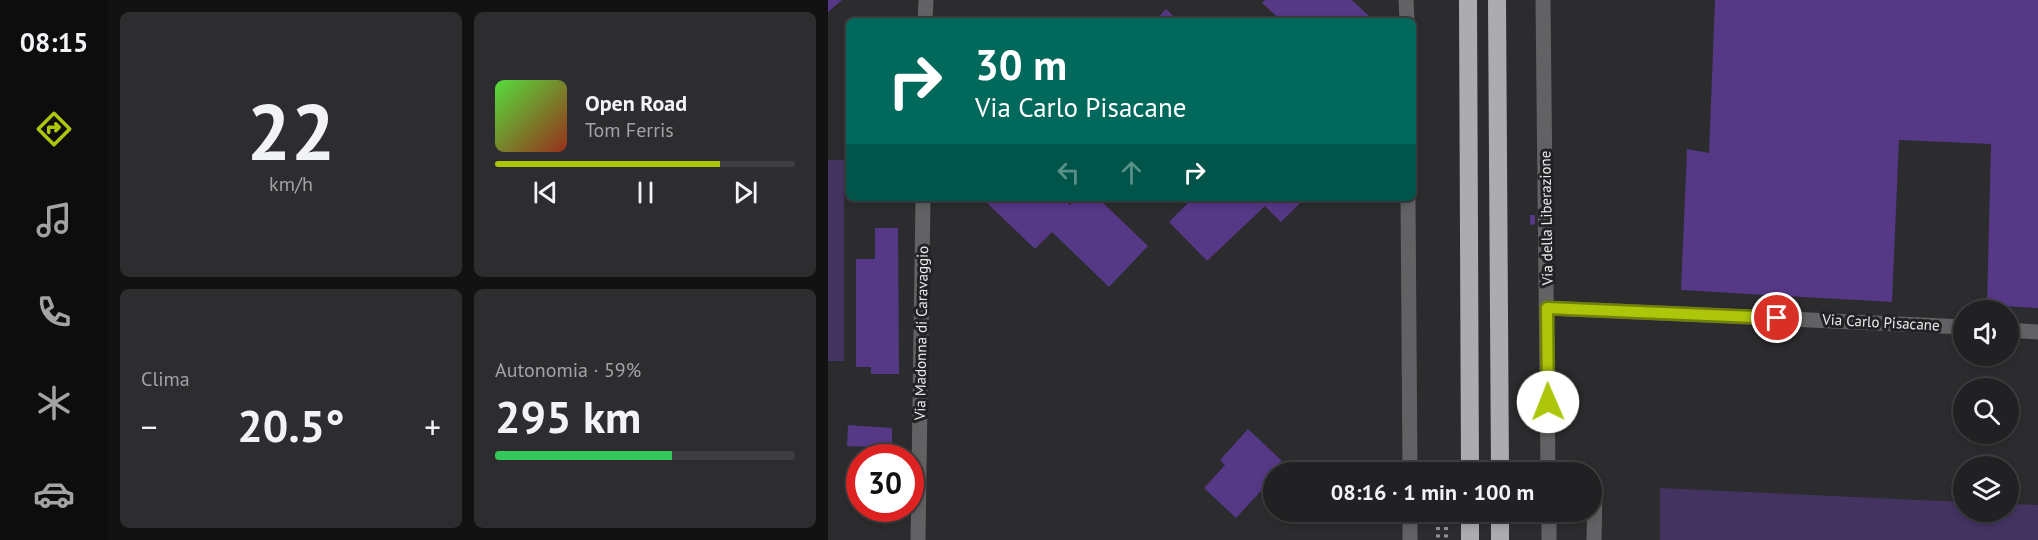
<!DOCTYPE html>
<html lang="it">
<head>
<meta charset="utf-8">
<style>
	body { margin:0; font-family:"PT Sans",sans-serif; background:#2d2d2f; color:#f1f3f6; height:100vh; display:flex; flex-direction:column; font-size:22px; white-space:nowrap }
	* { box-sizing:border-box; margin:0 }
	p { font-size:20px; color:#a2a3a5 }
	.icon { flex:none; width:33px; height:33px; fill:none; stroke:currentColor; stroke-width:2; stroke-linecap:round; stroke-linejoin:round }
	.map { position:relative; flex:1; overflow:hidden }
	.details { display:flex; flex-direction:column; gap:12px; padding:12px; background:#121213; width:720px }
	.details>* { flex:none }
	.hud { position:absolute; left:18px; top:18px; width:570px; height:183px; border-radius:9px; box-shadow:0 3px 9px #0003,0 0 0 2px #3e3e40; background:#00695c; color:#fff; overflow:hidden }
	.buttons { position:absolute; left:1125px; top:300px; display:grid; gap:12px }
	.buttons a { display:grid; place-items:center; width:66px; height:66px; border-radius:50%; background:#212022; box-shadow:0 3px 9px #0003,0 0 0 2px #3e3e40; font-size:30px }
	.speed { position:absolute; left:18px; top:444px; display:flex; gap:12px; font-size:30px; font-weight:700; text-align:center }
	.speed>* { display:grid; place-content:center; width:78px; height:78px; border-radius:50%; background:#212022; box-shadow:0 3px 9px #0003,0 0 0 2px #3e3e40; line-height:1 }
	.speed .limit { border:9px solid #d22; background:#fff; color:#111 }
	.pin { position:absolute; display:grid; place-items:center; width:51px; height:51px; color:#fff; margin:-26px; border:3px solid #fff; border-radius:50%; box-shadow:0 2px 6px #0007 }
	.me { position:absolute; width:66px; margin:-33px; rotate:359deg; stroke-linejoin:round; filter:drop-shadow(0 0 4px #0008) }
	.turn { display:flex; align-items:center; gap:21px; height:126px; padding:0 30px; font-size:27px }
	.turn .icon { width:78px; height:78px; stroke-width:2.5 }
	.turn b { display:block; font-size:42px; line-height:51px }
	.lanes { display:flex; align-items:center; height:57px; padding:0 30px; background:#0003; justify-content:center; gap:30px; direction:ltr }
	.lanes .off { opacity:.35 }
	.big { font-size:45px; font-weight:800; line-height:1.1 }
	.details .card { flex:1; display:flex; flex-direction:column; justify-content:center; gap:9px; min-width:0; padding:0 21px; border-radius:9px; background:#2d2d2f }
	.details .dial { align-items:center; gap:0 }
	.dial b { font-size:78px; line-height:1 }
	.song { display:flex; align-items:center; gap:18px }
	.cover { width:72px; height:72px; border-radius:9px; background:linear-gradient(135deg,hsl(110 70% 55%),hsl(10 70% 35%)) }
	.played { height:6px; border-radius:3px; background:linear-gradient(90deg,#aec60a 75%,#3e3e40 75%) }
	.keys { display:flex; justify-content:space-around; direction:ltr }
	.heat { display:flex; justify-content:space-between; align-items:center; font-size:33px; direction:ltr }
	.charge { height:9px; border-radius:4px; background:linear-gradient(90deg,#34c759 59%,#3e3e40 0) }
	.details .tiles { flex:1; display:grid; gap:12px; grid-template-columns:repeat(2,1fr) }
	.trip { position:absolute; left:435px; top:462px; width:339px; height:60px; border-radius:30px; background:#212022; box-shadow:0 3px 9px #0003,0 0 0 2px #3e3e40; font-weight:800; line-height:60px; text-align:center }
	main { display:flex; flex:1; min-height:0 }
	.menu { display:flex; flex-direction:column; width:108px; justify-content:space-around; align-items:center; background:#0d0d0e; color:#a2a3a5 }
	.menu .icon { width:42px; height:42px }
	.menu .current { color:#aec60a }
	.menu b { font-size:27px; color:#f1f3f6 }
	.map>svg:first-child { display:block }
</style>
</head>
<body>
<main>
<nav class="menu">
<b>08:15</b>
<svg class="icon current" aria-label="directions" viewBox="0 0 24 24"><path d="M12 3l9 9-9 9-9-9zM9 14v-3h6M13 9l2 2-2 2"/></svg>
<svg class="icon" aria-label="music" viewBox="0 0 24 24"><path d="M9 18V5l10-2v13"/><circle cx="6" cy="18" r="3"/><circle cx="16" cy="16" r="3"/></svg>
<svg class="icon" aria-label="phone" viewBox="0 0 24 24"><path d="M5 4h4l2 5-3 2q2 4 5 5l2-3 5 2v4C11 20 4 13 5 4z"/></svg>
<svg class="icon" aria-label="climate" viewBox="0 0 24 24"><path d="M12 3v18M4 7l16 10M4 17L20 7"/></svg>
<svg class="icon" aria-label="car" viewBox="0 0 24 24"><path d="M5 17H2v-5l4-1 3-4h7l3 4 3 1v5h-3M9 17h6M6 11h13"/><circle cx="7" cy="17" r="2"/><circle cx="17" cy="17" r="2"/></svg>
</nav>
<section class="details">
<div class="tiles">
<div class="card dial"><b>22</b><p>km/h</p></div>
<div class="card">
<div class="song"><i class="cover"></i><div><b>Open Road</b><p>Tom Ferris</p></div></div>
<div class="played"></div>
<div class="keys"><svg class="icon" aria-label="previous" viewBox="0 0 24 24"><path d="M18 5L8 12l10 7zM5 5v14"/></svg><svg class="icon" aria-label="pause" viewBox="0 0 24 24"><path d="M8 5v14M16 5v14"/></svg><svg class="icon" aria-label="next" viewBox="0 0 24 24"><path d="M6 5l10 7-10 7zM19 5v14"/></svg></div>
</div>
<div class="card"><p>Clima</p>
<div class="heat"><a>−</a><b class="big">20.5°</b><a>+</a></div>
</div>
<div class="card"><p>Autonomia · 59%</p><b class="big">295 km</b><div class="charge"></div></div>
</div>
</section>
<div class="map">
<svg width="1210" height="540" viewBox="0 0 1210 540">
	<rect width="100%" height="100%" fill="#2c2b2e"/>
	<g fill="#433361">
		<rect x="0" y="160" width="16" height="201"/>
		<polygon points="832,488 1135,502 1136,512 1180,512 1181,504 1210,505 1210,540 832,540"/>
	</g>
	<g fill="#553886">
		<polygon points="0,0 14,0 0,12"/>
		<polygon points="437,0 524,0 541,16 540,21 454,21 434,3"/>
		<polygon points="887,0 1210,0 1210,308 1159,305 1163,144 1071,140 1064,302 853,290 859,149 881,153"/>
		<polygon points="338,9 350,21 327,21"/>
		<polygon points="154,198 234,198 242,205 248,198 270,198 320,246 281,287 224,232 207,249"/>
		<polygon points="365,198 477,198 453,222 437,206 379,261 341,222"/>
		<polygon points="702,215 707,215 707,224 702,225"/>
		<polygon points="47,228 70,228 71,374 43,374 43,367 28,367 28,259 47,259"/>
		<polygon points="20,425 64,428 64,448 19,446"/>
		<polygon points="420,429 454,461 440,476 444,479 408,518 376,488 397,465 392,460"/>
		<polygon points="28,468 32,469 32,499 22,497"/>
	</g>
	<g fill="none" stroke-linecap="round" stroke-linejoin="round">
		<g stroke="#939395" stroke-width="4" stroke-dasharray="3 4.5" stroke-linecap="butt">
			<polyline points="610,512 610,540"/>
			<polyline points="618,512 618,540"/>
		</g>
		<g stroke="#626163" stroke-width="15">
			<polyline points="578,0 579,21"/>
			<polyline points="715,0 720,472"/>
			<polyline points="97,21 98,0"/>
			<polyline points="580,198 582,472"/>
			<polyline points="719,308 1136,327"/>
			<polyline points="1180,330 1210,332"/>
			<polyline points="582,512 582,540"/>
			<polyline points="721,512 721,540"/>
			<polyline points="90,540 95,198"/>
			<polyline points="766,540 767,489"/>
		</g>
		<g stroke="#acabae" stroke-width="18">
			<polyline points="640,0 642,472"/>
			<polyline points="669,0 672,472"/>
			<polyline points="642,512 642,540"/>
			<polyline points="672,512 672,540"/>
		</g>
	</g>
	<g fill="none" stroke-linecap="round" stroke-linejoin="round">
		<g stroke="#718106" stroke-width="15">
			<polyline id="route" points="720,402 719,308 949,318"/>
		</g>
		<use href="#route" stroke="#aec60a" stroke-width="10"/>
	</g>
	<g text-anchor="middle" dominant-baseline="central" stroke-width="6" stroke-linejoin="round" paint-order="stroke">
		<g font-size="15" fill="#ebebed" stroke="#222124">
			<text transform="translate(718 218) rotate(-91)">Via della Liberazione</text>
			<text transform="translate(1053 322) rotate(3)">Via Carlo Pisacane</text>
			<text transform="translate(93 333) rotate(-89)">Via Madonna di Caravaggio</text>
		</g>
	</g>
</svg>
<div class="buttons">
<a><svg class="icon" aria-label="sound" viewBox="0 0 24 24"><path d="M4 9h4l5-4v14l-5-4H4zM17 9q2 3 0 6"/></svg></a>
<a><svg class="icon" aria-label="search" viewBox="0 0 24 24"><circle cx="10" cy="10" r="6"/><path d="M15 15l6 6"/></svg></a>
<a><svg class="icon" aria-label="layers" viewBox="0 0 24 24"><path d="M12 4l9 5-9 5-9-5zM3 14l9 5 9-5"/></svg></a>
</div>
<div class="speed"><div class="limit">30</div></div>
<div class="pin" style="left:949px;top:318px;background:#d93025"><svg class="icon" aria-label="arrive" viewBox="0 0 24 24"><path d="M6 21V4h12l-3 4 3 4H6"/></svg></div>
<svg class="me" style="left:720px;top:402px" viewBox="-20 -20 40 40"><circle r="19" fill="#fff"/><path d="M0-13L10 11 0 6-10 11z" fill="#aec60a"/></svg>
<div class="trip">08:16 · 1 min · 100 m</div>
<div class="hud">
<div class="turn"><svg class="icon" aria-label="right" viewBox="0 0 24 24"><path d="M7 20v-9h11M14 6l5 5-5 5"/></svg><div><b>30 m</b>Via Carlo Pisacane</div></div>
<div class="lanes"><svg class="icon off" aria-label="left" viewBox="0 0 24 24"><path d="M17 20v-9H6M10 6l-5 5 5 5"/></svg><svg class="icon off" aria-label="ahead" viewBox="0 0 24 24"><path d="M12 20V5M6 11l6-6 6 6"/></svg><svg class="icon" aria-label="right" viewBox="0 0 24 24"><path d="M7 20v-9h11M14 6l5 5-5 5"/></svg></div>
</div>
</div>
</main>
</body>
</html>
